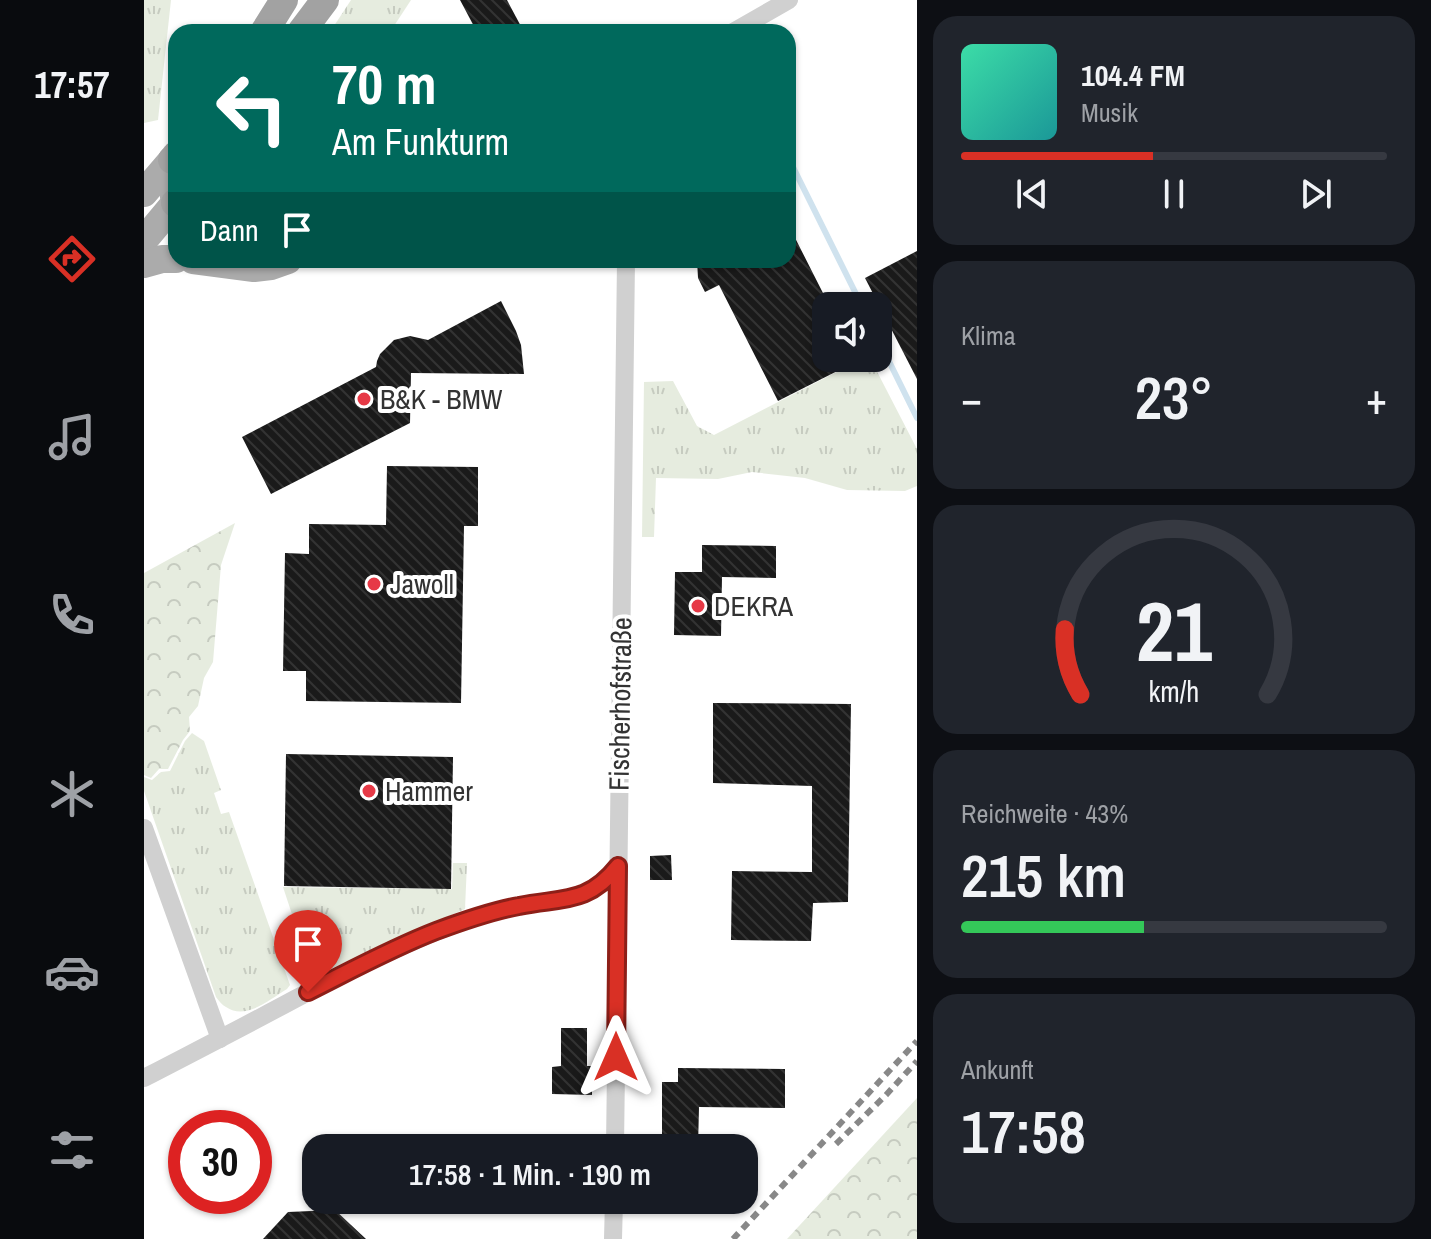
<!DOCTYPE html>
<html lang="de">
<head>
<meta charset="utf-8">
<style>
	body { margin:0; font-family:"Archivo Narrow",sans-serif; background:#20242c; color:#f1f3f6; height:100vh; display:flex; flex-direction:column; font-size:30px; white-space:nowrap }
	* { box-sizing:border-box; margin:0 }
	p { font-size:26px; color:#9ea1a6 }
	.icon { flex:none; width:44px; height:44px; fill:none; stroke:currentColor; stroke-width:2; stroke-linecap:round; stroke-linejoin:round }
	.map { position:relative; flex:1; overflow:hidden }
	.panel { display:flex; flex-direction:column; gap:16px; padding:16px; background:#0d0f14; width:514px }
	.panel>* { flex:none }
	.hud { position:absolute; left:24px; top:24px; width:628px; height:244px; border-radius:24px; box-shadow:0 2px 6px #0004; background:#00695c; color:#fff; overflow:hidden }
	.fabs { position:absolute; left:668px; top:292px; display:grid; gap:16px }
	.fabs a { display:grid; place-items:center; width:80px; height:80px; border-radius:16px; background:#171b24; box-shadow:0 2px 6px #0004; font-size:40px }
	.speed { position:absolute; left:24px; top:1110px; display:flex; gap:16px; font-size:40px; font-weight:700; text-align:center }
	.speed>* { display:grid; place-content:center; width:104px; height:104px; border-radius:50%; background:#171b24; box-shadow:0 2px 6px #0004; line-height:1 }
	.speed .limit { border:12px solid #d22; background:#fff; color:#111 }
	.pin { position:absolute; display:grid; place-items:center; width:68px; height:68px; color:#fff; margin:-82px -34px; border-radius:50% 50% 50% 0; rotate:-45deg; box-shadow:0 0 8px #0007 }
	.pin .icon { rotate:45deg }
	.me { position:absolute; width:88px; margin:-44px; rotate:0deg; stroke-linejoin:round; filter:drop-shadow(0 0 6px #0008) }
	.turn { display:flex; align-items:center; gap:28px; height:168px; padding:0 32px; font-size:36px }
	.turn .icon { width:104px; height:104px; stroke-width:2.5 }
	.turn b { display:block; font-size:56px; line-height:68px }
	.then { display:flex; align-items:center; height:76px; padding:0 32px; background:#0003; gap:16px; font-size:30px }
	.big { font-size:60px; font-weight:600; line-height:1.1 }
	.panel .widget { flex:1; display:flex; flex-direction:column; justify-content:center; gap:12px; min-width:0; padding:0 28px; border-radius:24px; background:#20242c }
	.panel .dial { align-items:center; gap:0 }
	.dial svg { height:208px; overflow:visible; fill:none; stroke:#363941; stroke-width:7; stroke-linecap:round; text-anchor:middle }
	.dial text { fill:#f1f3f6; stroke:none }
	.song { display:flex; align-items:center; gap:24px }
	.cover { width:96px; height:96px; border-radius:12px; background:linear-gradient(135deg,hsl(160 70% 55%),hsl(180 70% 35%)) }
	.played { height:8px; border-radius:4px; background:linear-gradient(90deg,#d93025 45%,#363941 45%) }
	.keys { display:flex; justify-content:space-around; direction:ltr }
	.heat { display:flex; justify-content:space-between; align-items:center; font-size:44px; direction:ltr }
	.charge { height:12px; border-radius:6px; background:linear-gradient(90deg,#34c759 43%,#363941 0) }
	.trip { position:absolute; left:158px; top:1134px; width:456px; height:80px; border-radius:24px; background:#171b24; box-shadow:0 2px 6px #0004; font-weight:600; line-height:80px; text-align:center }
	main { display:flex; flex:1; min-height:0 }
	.tabs { display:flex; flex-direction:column; width:144px; justify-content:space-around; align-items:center; background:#090b0e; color:#9ea1a6 }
	.tabs .icon { width:56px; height:56px }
	.tabs .on { color:#d93025 }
	.tabs b { font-size:36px; color:#f1f3f6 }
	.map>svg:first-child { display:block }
</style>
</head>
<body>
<main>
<nav class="tabs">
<b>17:57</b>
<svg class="icon on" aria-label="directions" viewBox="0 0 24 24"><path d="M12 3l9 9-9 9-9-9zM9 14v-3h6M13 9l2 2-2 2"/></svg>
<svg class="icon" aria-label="music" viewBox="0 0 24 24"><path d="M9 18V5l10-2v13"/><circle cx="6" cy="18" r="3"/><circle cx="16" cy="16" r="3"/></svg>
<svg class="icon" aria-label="phone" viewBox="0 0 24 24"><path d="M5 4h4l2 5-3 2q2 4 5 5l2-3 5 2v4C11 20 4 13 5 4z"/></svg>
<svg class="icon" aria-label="climate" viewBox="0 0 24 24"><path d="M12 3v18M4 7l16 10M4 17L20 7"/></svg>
<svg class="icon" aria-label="car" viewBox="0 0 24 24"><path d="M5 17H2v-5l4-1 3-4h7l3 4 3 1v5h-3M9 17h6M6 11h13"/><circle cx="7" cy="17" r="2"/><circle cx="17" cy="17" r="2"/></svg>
<svg class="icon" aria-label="filters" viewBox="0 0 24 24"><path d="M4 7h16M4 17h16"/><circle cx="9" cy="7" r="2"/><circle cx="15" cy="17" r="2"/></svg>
</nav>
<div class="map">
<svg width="773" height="1239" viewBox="0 0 773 1239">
	<defs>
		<pattern id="grass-tufts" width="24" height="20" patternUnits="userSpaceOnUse" patternTransform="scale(2)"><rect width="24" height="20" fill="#e6ecdf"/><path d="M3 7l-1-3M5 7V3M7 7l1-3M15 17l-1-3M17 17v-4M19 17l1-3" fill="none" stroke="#c6cbc0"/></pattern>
		<pattern id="forest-crowns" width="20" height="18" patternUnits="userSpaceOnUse" patternTransform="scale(2)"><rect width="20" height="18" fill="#e6ecdf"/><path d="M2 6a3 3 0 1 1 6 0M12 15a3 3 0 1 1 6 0" fill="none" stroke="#c6cbc0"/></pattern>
		<pattern id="building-back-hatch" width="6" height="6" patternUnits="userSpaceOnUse" patternTransform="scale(2)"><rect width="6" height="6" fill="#1a1a1a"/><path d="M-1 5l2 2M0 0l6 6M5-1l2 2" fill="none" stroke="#333"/></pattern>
	</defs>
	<rect width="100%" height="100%" fill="#fff"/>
	<g fill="url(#grass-tufts)">
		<polygon points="0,0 27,0 14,120 0,123"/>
		<polygon points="207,0 267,0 246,32 186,32"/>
		<polygon points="720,358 726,358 773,449 773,486 761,491 703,490 661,478 608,472 574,479 512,478 510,537 498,537 500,382 529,381 553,426 570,435"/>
		<path d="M48 733 60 741 77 790 70 793 77 814 85 812 146 985 143 989C126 999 102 1021 82 1007 78 1005 75 1001 72 997L0 791V777L8 780 17 772 26 771 41 741Z"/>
		<polygon points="309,863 323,863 321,909 175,974 170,974 167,972 139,887 308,889"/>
	</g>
	<g fill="url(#forest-crowns)">
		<polygon points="91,523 77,565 69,662 60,678 54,706 45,717 46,731 39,740 24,769 15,769 7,778 0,775 0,573"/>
		<polygon points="773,1098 773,1239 643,1239"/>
	</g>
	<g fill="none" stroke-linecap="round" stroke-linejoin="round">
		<g stroke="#cfe2ee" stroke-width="6">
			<polyline points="644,157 718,306"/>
			<polyline points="734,339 773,418"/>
		</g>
	</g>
	<g fill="url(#building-back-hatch)">
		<polygon points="316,0 363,0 380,32 333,32"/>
		<polygon points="644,224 682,299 682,358 719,358 634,401 575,285 561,292 554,278 553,260 644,260"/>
		<polygon points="773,251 773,379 721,278"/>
		<polygon points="357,301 372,331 377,345 380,374 267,373 266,423 127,494 98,437 232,367 233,361 236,354 250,340 266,336 284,340"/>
		<polygon points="243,466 334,467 334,526 320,526 317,703 162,701 162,671 139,671 141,553 165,554 165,524 242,525"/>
		<polygon points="558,545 632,546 632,578 578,577 577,636 530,635 531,572 558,572"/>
		<polygon points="569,703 707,704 704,902 669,903 667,941 587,940 588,871 668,872 668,786 569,783"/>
		<polygon points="142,754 309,757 307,889 140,886"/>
		<polygon points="527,855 528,880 506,880 506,856"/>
		<polygon points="417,1028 443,1028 443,1066 448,1066 448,1095 408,1094 408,1067 417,1066"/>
		<polygon points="534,1068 641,1069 641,1108 555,1107 554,1148 518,1148 518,1082 534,1082"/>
		<polygon points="191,1210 222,1239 119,1239 144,1212"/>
	</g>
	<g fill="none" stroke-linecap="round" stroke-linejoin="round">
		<g stroke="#d0d0d0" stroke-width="18">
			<polyline points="589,32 645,0"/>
			<polyline points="0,828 76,1039"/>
			<path d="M0 1078C50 1052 101 1026 151 999 209 969 267 939 329 918 344 913 360 909 376 906 419 897 444 904 474 866"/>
			<polyline points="471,1148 482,260"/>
			<polyline points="469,1239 470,1200"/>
		</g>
		<g stroke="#ababab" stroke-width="28">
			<polyline points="28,160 27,180 32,207"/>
			<polyline points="0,193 28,160"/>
			<polyline points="0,240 31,203"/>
			<polyline points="49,260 110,268 127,266 144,260"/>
			<polyline points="0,264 18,259 32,259"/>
		</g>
		<g stroke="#a2a2a2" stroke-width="28">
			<polyline points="120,32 140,0"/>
			<polyline points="157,32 181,0"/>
			<polyline points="28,160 32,155"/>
			<polyline points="31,203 32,202"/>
		</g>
		<g stroke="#888" stroke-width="6" stroke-dasharray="8 6" stroke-linecap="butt">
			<polyline points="692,1144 742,1095 773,1061"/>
			<polyline points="589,1239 773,1041"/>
		</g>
	</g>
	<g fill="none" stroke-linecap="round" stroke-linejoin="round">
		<g stroke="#8d1f18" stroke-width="20">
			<path id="route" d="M164 992C206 971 248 948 292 931 319 921 347 911 375 906 418 897 443 905 474 866L472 1057"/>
		</g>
		<use href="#route" stroke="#d93025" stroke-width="14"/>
	</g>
	<g fill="#e63946" stroke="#fff" stroke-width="3">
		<circle cx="220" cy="399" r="8"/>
		<circle cx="230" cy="584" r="8"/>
		<circle cx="554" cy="606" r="8"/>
		<circle cx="225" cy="791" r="8"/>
	</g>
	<g text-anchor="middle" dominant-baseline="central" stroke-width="8" stroke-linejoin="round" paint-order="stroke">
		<g font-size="28" fill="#333" stroke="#fff" text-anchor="start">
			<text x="236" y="399">B&amp;K - BMW</text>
			<text x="246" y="584">Jawoll</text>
			<text x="570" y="606">DEKRA</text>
			<text x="241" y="791">Hammer</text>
		</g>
		<g font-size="28" fill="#333" stroke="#fff">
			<text transform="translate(476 704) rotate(-89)">Fischerhofstraße</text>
		</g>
	</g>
</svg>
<div class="fabs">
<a><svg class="icon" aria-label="sound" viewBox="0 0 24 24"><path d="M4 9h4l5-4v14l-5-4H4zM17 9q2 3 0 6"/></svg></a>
</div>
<div class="speed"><div class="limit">30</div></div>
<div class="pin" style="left:164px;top:992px;background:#d93025"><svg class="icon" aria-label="arrive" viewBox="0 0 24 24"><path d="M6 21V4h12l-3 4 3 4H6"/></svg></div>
<svg class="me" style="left:472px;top:1057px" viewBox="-20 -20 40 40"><path d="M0-17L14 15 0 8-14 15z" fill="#d93025" stroke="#fff" stroke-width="4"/></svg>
<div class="trip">17:58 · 1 Min. · 190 m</div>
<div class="hud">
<div class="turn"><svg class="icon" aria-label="left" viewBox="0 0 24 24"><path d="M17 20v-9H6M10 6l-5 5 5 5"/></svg><div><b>70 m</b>Am Funkturm</div></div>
<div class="then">Dann<svg class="icon" aria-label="arrive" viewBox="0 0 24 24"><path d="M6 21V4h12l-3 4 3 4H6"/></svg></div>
</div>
</div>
<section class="panel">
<div class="widget">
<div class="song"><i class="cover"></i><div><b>104.4 FM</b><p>Musik</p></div></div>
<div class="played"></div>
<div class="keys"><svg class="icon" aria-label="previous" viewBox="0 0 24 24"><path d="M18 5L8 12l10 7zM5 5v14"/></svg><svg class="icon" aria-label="pause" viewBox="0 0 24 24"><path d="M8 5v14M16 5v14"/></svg><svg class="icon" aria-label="next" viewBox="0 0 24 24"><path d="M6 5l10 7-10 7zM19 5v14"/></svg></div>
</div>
<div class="widget"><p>Klima</p>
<div class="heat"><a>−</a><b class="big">23°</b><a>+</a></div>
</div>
<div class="widget dial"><svg viewBox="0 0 100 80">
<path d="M14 69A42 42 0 1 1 86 69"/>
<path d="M14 69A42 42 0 0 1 8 44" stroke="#d93025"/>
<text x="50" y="56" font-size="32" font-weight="700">21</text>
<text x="50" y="72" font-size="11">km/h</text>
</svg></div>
<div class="widget"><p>Reichweite · 43%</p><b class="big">215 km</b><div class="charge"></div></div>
<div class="widget"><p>Ankunft</p><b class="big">17:58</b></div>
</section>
</main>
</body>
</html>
